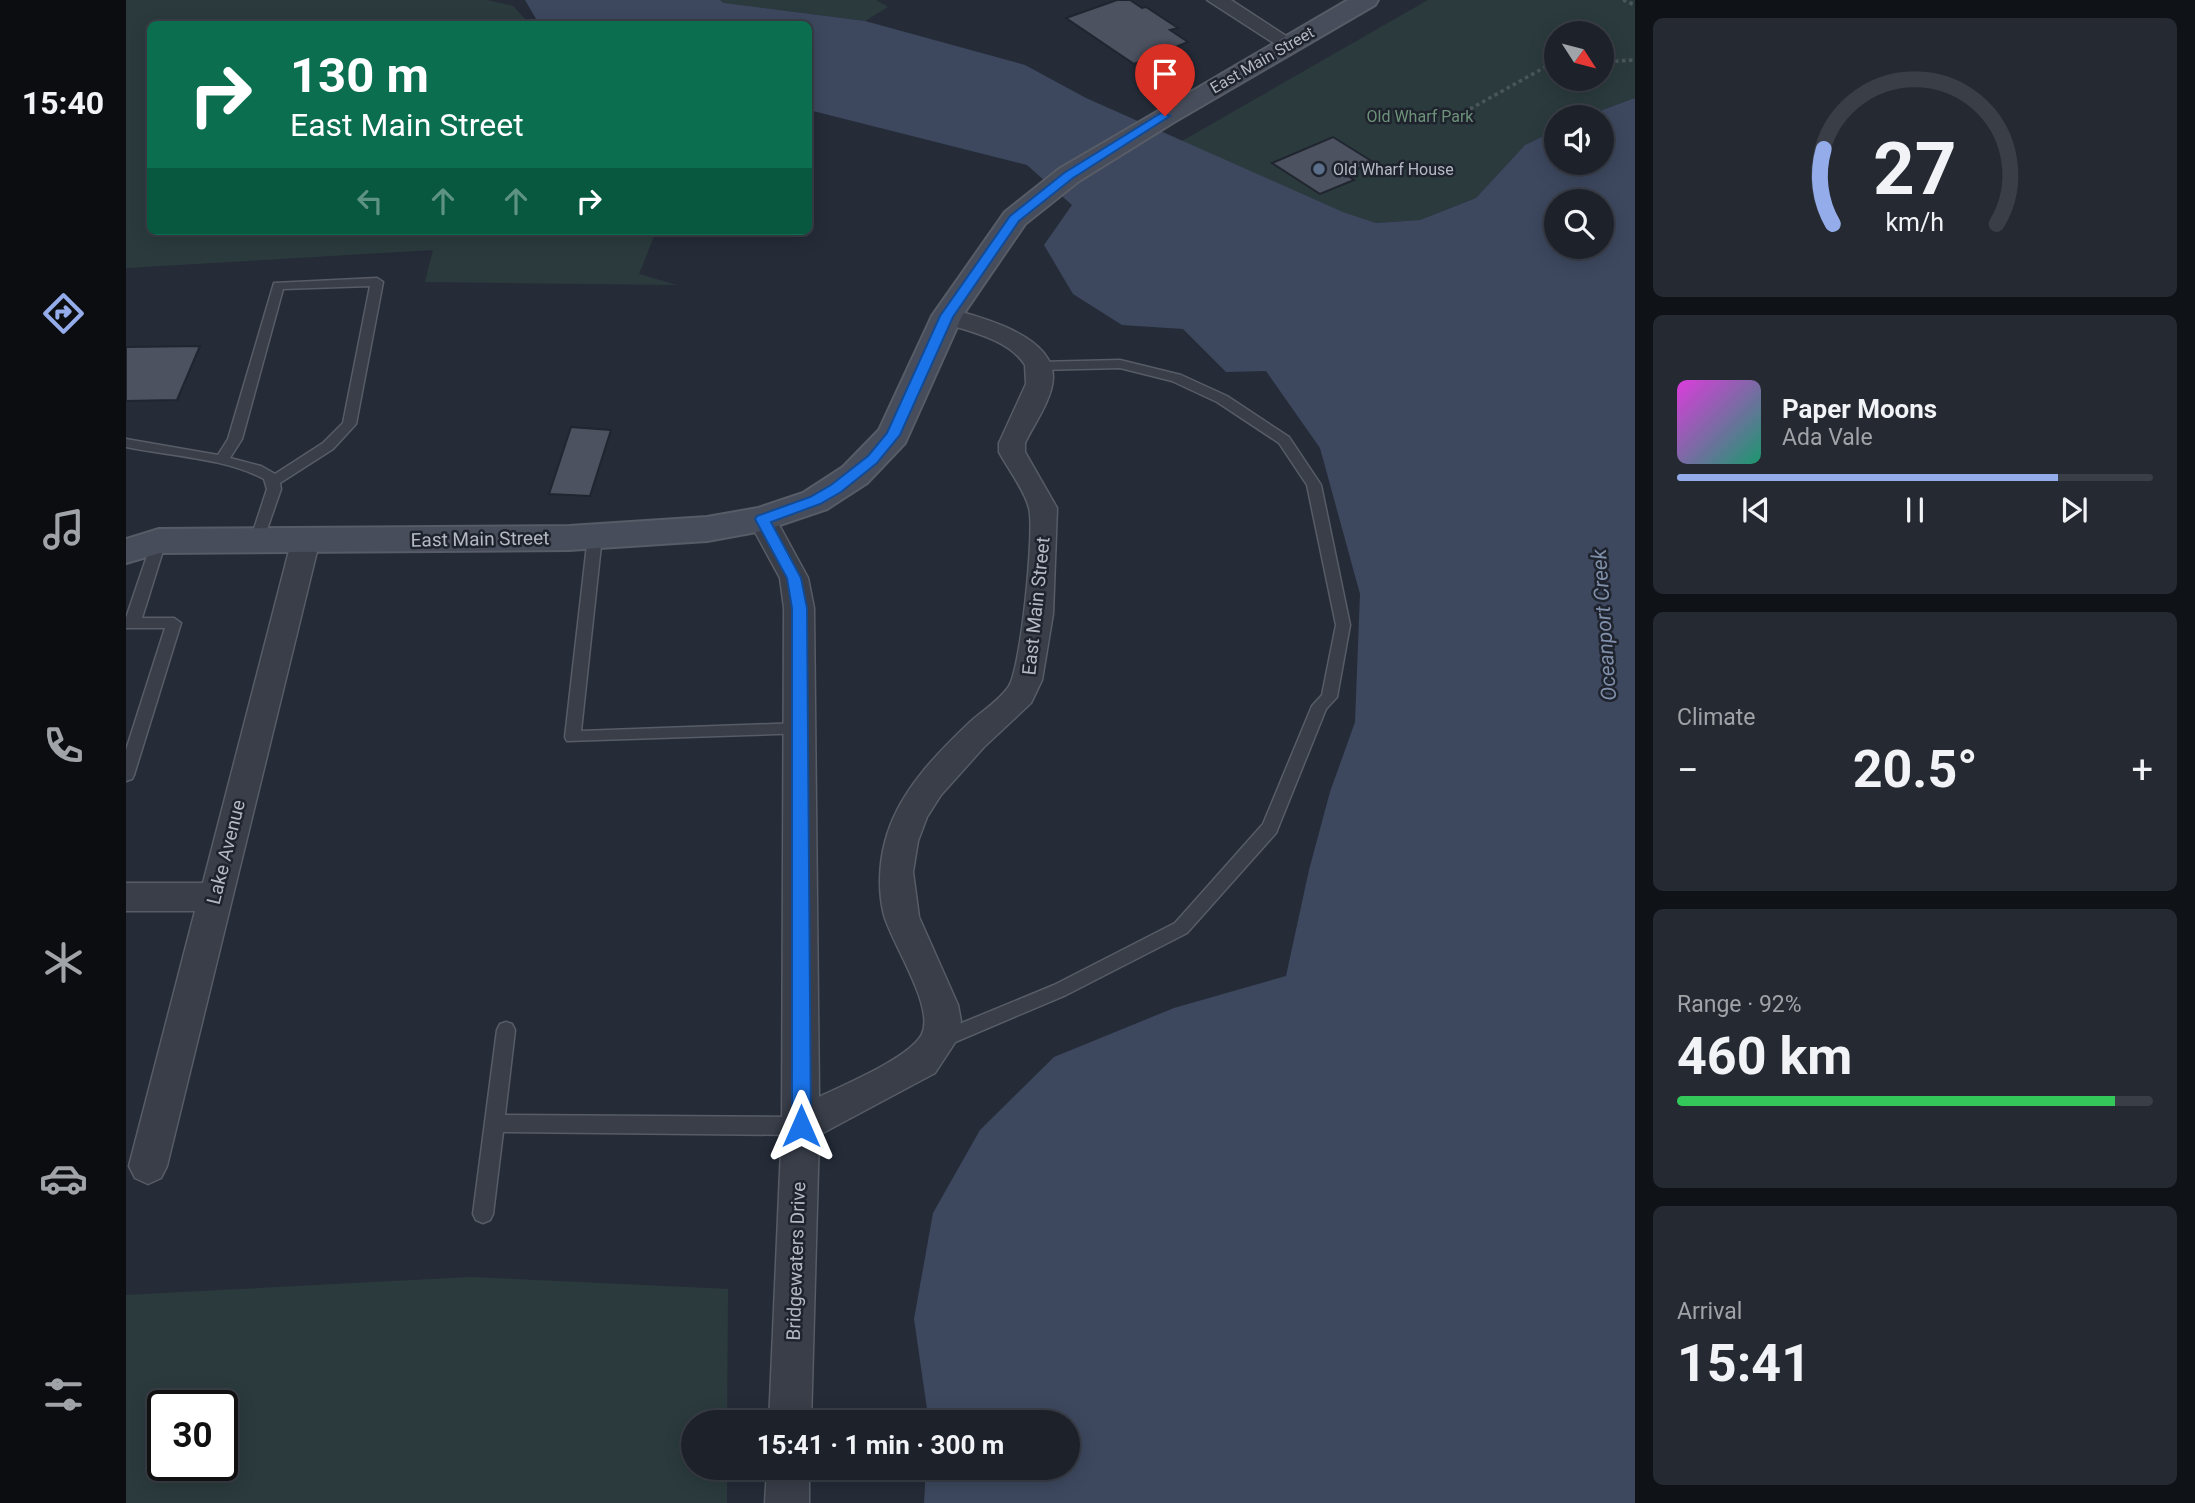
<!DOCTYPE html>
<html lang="en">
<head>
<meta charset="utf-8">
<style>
	body { margin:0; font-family:Roboto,sans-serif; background:#252932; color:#f1f3f6; height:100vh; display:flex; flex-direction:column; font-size:26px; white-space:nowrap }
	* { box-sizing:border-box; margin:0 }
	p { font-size:23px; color:#a0a3a8 }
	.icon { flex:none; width:38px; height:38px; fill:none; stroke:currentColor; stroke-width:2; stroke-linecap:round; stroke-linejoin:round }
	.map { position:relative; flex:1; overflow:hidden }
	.drawer { display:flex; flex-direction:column; gap:18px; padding:18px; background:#0f1217; width:560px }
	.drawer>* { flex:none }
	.hud { position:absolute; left:21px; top:21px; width:665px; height:214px; border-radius:10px; box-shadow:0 4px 18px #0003,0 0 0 2px #3a3e47; background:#0b6e4f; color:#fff; overflow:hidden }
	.needle { width:46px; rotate:126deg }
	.fabs { position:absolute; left:1418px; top:21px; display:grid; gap:14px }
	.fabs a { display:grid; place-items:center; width:70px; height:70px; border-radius:50%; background:#1c212a; box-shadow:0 4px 18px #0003,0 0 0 2px #3a3e47; font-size:35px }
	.speed { position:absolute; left:21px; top:1390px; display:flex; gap:14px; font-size:35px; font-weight:700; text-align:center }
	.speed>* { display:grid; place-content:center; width:91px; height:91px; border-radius:50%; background:#1c212a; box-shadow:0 4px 18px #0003,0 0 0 2px #3a3e47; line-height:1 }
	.speed .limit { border:4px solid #111; border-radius:10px; background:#fff; color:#111 }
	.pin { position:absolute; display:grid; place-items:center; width:60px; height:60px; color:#fff; margin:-72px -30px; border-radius:50% 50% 50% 0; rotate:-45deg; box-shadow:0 0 7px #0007 }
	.pin .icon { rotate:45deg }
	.me { position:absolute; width:77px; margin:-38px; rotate:0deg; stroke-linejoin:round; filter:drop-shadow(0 0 5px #0008) }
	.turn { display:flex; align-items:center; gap:24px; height:147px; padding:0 28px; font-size:32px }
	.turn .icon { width:91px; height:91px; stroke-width:2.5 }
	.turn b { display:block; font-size:49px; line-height:60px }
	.lanes { display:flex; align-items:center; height:66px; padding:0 28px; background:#0003; justify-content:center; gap:35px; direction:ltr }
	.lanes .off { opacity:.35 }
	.big { font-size:52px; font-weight:700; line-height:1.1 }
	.drawer .tile { flex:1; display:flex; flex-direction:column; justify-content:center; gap:10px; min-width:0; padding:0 24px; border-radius:10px; background:#252932 }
	.drawer .dial { align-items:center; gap:0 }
	.dial svg { height:182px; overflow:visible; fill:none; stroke:#3a3e47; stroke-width:7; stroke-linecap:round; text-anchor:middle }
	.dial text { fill:#f1f3f6; stroke:none }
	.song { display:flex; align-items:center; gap:21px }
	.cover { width:84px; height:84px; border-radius:10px; background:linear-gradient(135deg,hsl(300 70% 55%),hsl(160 70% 35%)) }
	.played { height:7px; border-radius:4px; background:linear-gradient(90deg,#94adea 80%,#3a3e47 80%) }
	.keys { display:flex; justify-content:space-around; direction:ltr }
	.heat { display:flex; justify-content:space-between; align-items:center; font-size:38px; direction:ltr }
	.charge { height:10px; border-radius:5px; background:linear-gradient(90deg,#34c759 92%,#3a3e47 0) }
	.trip { position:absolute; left:555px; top:1410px; width:399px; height:70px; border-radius:35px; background:#1c212a; box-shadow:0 4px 18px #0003,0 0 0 2px #3a3e47; font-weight:700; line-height:70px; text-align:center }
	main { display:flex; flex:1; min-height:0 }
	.dock { display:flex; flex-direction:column; width:126px; justify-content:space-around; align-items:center; background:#0b0d11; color:#a0a3a8 }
	.dock .icon { width:49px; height:49px }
	.dock .on { color:#94adea }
	.dock b { font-size:32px; color:#f1f3f6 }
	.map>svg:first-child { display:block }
</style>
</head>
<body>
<main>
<nav class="dock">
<b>15:40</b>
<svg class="icon on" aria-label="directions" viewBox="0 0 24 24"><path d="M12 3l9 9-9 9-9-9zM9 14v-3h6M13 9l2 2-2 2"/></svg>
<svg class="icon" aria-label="music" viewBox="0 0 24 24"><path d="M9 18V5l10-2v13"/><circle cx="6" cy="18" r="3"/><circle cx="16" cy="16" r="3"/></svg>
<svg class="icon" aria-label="phone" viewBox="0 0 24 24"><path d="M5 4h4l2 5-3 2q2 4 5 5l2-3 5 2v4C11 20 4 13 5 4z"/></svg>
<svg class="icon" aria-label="climate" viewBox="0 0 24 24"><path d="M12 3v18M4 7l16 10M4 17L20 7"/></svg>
<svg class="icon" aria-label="car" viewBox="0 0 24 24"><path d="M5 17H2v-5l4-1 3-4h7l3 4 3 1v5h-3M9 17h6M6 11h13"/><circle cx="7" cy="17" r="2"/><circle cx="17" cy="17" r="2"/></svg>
<svg class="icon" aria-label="filters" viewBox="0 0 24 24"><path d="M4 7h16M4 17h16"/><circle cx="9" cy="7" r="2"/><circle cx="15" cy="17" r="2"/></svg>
</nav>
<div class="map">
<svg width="1509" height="1503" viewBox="0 0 1509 1503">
	<rect width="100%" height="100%" fill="#252c38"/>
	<g fill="#2b3b3d" fill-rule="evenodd">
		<polygon points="0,0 361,0 387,6 404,24 24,24 24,231 530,231 513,274 551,285 299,282 307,250 0,268"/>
		<polygon points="594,0 750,0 762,7 739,21 598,3"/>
		<path d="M1302 0H1509V98L1457 117H1430V130L1399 145 1350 198 1294 220 1250 223 1217 212 1056 141ZM1430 33H1475V79H1430Z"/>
		<path d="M345 1277 602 1289 601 1423H567V1468H601V1503H0V1295ZM96 1405V1465H37V1405Z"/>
	</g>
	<path fill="#3d485f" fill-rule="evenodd" d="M399 0H594L598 3 739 21 899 65 960 98 1217 212 1250 223 1294 220 1350 198 1399 145 1430 130V163H1475V117H1457L1509 98V1503H798L800 1468H942V1423H803L788 1319 807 1213 854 1130 928 1057 1048 1008 1160 976 1183 870 1204 792 1229 722 1234 594 1194 448 1140 371 1100 372 1057 329 996 325 947 294 918 245 946 205 901 165 683 110 682 24H413ZM1430 201H1475V247H1430Z"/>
	<g fill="#4c5260" stroke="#20252f" stroke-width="2">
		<polygon points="991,0 1004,0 1016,8 1020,7 1052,28 1044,30 1062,42 1008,64 940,18"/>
		<polygon points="1207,137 1247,162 1219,174 1228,180 1194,194 1146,163"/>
		<polygon points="74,346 51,400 0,401 0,347"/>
		<polygon points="445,427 485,430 464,496 423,494"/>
	</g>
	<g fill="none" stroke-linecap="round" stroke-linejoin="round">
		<g stroke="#575c66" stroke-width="3">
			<g id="lane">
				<path d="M251 278 257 282 230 424 207 449 154 483 155 489 137 541H127L125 538 141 489 138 479C99 458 44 456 0 447V439L92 455 102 439 148 283ZM244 286 217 423 197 443 149 474 135 466 104 458 116 439 157 289Z"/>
				<polygon points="994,360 1055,375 1101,396 1163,437 1195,485 1224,625 1211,697 1200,709 1150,833 1061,933 940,995 815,1048 809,1046 806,1040 809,1034 928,985 1049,923 1137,824 1186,706 1196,695 1210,625 1181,485 1153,443 1091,402 1046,381 994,368 913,370 907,366 913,362"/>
				<polygon points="469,531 476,536 455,731 674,723 682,729 680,733 441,741 439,737 462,536"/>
				<polygon points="33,536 40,541 16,618 48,618 55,623 8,775 6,779 0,781 0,750 39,628 0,628 0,618 26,541"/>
				<polygon points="380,1022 386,1024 389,1030 379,1115 675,1117 682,1120 684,1126 682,1132 675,1135 377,1132 367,1214 364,1220 357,1223 350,1220 347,1214 371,1030 374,1024"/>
			</g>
		</g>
		<g stroke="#575c66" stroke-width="3">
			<g id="street">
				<polygon points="1081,0 1105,0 1174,45 1171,49 1157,49"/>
				<path d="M821 308C854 317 928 335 927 378 926 400 908 424 899 443V452L931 508 927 614 916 680 905 703 858 747 815 795 801 817 792 841 787 872 793 917 832 1005 835 1021 830 1041 809 1073 693 1135 685 1423H643L656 1126 658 608 654 578 622 519 626 512 636 509 646 512 682 578 688 608 693 1097C718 1085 785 1057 796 1034 809 1007 766 944 758 915 752 892 753 865 759 842 771 794 809 755 844 722 856 711 874 700 883 686 895 667 909 530 903 508 898 489 882 469 873 452V443L900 384 899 365C882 338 840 331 812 321L809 316 812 311Z"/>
				<polygon points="180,529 190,532 194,539 41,1166 35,1178 22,1184 9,1178 3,1166 69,911 0,911 0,883 77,883 166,539 170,532"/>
				<polygon points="641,1468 683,1468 683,1503 639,1503"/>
			</g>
		</g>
		<g stroke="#575c66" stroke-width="4">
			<polygon id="secondary" points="1222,0 1252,0 1249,5 1048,122 953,181 899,224 836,316 779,443 741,483 701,509 636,531 581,541 443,550 34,553 0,563 0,539 33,529 443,526 581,517 632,508 677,493 717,467 753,430 806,316 879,212 933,169"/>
		</g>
		<g stroke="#49575a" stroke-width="3.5" stroke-dasharray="3.5 3.5" stroke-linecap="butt">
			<polyline points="1497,0 1509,5"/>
			<polyline points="1475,62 1509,60"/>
			<polyline points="1344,109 1430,61"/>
		</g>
		<use href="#lane" fill="#393e49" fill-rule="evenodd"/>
		<use href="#street" fill="#393e49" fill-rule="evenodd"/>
		<use href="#secondary" fill="#474d5b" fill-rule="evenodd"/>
	</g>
	<polygon fill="#1a73e8" stroke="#114b97" stroke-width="2" points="1035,113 1044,116 947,178 893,221 827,317 774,435 751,463 715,492 694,504 645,522 675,578 681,608 685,1126 682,1132 675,1135 669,1132 666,1126 666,608 661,578 629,519 631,516 684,497 705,485 742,456 761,433 814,316 884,216 938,173"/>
	<circle fill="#5c6f8a" stroke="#1e232d" stroke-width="2.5" cx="1193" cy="169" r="7"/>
	<g text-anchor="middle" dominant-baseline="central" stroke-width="5" stroke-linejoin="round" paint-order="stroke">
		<g font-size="16" fill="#b4b9c4" stroke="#1e232d">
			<text transform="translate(1136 60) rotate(-30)">East Main Street</text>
		</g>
		<g font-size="16" fill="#6e927a" stroke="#1e232d">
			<text x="1294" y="116">Old Wharf Park</text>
		</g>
		<g font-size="16" fill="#b4b9c4" stroke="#1e232d" text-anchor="start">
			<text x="1207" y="169">Old Wharf House</text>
		</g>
		<g font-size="19" fill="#b4b9c4" stroke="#1e232d">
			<text transform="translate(354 539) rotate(-1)">East Main Street</text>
			<text transform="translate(910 606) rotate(-84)">East Main Street</text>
			<text transform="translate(100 852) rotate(-76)">Lake Avenue</text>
			<text transform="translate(670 1261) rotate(-88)">Bridgewaters Drive</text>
		</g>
		<g font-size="21" font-style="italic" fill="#7f8ea9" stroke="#1e232d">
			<text transform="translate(1478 625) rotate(-94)">Oceanport Creek</text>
		</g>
	</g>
</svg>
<div class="fabs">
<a><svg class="needle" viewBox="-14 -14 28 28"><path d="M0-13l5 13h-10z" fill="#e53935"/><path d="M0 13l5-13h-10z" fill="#a0a3a8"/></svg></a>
<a><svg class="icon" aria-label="sound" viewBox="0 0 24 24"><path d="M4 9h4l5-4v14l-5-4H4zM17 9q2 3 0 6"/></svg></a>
<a><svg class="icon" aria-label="search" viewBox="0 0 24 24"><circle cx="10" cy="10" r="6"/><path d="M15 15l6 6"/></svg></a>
</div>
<div class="speed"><div class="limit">30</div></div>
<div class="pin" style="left:1039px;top:116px;background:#d93025"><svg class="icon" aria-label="arrive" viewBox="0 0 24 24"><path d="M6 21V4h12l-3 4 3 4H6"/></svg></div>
<svg class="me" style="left:675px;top:1126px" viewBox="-20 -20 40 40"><path d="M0-17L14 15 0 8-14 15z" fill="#1a73e8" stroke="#fff" stroke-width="4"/></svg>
<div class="trip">15:41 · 1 min · 300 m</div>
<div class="hud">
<div class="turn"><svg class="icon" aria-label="right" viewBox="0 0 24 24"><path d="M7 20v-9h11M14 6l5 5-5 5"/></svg><div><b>130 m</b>East Main Street</div></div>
<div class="lanes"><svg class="icon off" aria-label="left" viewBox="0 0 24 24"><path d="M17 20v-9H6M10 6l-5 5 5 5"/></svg><svg class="icon off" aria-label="ahead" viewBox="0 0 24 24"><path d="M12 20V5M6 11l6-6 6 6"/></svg><svg class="icon off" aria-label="ahead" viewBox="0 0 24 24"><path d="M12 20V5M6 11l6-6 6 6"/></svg><svg class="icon" aria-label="right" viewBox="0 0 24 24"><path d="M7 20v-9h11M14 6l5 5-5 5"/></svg></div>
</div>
</div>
<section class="drawer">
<div class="tile dial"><svg viewBox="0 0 100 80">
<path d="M14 69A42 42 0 1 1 86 69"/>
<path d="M14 69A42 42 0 0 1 10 36" stroke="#94adea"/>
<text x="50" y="56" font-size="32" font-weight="700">27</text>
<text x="50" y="72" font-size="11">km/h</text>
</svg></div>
<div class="tile">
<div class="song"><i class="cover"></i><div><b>Paper Moons</b><p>Ada Vale</p></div></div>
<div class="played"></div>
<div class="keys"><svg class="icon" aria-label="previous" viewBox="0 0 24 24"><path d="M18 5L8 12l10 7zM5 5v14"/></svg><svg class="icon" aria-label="pause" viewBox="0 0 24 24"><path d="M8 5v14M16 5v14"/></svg><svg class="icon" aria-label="next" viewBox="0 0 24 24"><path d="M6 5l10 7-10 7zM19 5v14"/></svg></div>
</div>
<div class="tile"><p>Climate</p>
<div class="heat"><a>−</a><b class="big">20.5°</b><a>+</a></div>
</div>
<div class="tile"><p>Range · 92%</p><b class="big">460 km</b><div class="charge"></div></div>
<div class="tile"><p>Arrival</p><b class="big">15:41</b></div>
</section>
</main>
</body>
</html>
